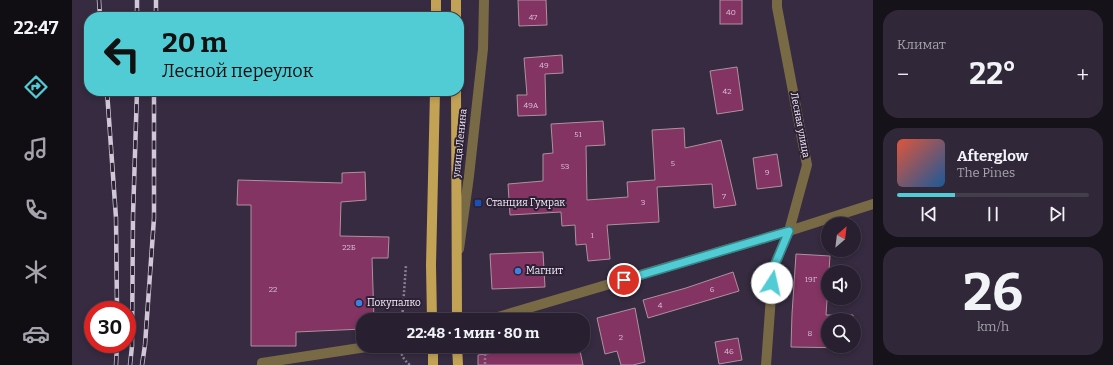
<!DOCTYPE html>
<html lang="ru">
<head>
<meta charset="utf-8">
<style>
	body { margin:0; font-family:Bitter,serif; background:#302838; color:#f1f3f6; height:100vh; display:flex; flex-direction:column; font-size:15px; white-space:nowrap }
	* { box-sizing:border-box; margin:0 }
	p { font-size:13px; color:#a5a3ab }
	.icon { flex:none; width:22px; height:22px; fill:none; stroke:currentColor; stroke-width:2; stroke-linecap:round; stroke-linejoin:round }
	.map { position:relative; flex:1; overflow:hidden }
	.details { display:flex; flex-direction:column; gap:10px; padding:10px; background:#16121a; width:240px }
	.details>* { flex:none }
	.hud { position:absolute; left:12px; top:12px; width:380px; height:84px; border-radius:16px; box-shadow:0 2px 6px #0003,0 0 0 1px #443e4c; background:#51ccd5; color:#111; overflow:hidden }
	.needle { width:26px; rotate:28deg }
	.fabs { position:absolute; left:749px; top:217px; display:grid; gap:8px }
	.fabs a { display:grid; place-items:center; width:40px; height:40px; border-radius:50%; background:#282030; box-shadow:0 2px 6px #0003,0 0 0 1px #443e4c; font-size:20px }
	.speed { position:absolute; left:12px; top:301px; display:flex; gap:8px; font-size:20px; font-weight:700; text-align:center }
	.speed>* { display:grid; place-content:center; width:52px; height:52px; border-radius:50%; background:#282030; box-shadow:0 2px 6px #0003,0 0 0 1px #443e4c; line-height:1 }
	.speed .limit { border:6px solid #d22; background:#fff; color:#111 }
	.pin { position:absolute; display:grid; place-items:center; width:34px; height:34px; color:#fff; margin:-17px; border:2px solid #fff; border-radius:50%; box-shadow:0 1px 4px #0007 }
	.me { position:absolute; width:44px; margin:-22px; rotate:10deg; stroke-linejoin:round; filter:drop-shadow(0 0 3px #0008) }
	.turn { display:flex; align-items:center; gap:14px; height:84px; padding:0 12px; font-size:18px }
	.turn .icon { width:52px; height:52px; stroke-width:2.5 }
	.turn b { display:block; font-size:28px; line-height:34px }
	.big { font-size:30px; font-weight:700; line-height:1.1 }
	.details .card { flex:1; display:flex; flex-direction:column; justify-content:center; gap:6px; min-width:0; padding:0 14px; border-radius:16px; background:#302838 }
	.details .dial { align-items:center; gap:0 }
	.dial b { font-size:52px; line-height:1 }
	.song { display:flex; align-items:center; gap:12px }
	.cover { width:48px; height:48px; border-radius:6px; background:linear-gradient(135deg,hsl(10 70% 55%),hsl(210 70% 35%)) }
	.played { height:4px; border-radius:2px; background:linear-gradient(90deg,#51ccd5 30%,#443e4c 30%) }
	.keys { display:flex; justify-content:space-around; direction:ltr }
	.heat { display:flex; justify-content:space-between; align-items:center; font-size:22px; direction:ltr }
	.trip { position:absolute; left:284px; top:313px; width:234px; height:40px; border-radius:16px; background:#282030; box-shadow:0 2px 6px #0003,0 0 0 1px #443e4c; font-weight:700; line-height:40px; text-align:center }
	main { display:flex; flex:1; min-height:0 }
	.dock { display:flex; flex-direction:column; width:72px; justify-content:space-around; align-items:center; background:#100d13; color:#a5a3ab }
	.dock .icon { width:28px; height:28px }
	.dock .selected { color:#51ccd5 }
	.dock b { font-size:18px; color:#f1f3f6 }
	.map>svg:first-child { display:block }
</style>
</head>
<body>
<main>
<nav class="dock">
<b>22:47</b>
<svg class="icon selected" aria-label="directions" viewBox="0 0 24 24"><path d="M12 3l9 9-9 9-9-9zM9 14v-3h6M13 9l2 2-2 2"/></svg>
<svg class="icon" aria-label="music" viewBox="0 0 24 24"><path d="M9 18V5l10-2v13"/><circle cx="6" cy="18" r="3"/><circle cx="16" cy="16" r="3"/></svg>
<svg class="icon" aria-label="phone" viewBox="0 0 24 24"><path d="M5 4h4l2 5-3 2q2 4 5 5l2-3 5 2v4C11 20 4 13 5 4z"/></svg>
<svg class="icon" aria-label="climate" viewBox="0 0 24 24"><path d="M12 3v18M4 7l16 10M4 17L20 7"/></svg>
<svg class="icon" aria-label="car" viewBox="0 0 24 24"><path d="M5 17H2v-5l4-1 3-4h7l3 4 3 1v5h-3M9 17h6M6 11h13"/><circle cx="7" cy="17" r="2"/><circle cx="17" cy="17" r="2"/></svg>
</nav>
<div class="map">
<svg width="801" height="365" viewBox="0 0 801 365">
	<rect width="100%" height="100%" fill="#362b40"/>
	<g fill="#833462" stroke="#ae919f">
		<polygon points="446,0 474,0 475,25 447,26"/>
		<rect x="648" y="0" width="22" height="24"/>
		<polygon points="490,55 491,73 473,74 474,115 446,116 445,95 455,95 452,58"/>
		<polygon points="665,67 671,110 645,114 638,71"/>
		<polygon points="531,121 533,145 514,146 515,200 556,197 555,182 583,180 580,130 612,128 613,148 649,140 664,205 642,208 640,184 585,187 587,222 535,225 538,259 516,261 514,244 504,245 503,225 490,226 489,212 438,215 436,184 471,181 471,154 481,153 479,124"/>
		<polygon points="705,154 710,186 685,189 681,158"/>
		<polygon points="293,172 294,200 269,202 268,236 317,237 316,258 300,258 302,320 291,320 291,329 224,332 224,346 179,346 179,205 165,205 166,180 270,183 270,173"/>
		<polygon points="471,252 473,287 420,289 418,254"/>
		<polygon points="724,254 758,256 754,315 781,315 781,320 756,320 756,346 780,346 780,348 719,347 720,314"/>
		<polygon points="661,272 667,291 576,318 571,300 614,288"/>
		<polygon points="563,308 573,362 561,365 549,365 545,351 533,354 525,318"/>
		<polygon points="666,338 670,360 647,364 643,342"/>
		<polygon points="478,346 507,346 511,365 406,365 406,355"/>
	</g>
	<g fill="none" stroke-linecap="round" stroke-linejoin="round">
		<g stroke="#887f91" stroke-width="2.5" stroke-dasharray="2 2" stroke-linecap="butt">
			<polyline points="330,320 334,265"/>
			<path d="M328 346C329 355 331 359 338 365"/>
			<polyline points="413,346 413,364"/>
		</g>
		<g stroke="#796a46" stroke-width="10">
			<polyline points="387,249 397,176 411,49 412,0"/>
			<polyline points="416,320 717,231 801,204"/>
			<polyline points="190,365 190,363 301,346"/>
			<polyline points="694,365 701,269 717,231 735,165 705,7 705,0"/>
		</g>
		<g stroke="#c2a255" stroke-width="10">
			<polyline points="364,17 364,0"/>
			<polyline points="384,17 384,0"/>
			<polyline points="384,91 385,320"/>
			<polyline points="360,320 359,265 363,91"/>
			<polyline points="361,346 361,365"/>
			<polyline points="385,346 386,365"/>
		</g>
		<g stroke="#d0c7d7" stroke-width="4.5">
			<g id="rail">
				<polyline points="27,0 28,17"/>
				<polyline points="65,17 65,0"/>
				<polyline points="84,17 84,0"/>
				<polyline points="35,91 44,218 45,310"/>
				<polyline points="44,365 45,344"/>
				<polyline points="58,365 60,346 61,216 65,91"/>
				<polyline points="70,365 73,345 82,218 82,91"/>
			</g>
		</g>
		<use href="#rail" stroke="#2c2135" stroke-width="3" stroke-dasharray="9" stroke-linecap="butt"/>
	</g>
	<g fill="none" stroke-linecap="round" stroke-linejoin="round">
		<g stroke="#35858a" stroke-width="10">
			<polyline id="route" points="552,280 717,231 701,269 700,283"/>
		</g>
		<use href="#route" stroke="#51ccd5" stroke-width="7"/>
	</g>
	<rect fill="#1a4fb4" stroke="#2c2135" stroke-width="1.5" x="402" y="199" width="8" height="8" rx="2"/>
	<g fill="#3f7fe0" stroke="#2c2135" stroke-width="1.5">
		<circle cx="446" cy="271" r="4"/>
		<circle cx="287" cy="303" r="4"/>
	</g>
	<g text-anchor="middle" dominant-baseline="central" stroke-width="4" stroke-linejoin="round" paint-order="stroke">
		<g font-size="8" fill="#d9c0d6">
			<text x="659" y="12">40</text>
			<text x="461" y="17">47</text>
			<text x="472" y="65">49</text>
			<text x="655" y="91">42</text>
			<text x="459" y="105">49А</text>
			<text x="506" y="134">51</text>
			<text x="601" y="163">5</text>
			<text x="493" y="166">53</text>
			<text x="695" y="172">9</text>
			<text x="652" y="196">7</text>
			<text x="571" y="202">3</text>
			<text x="520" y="235">1</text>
			<text x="277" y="247">22Б</text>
			<text x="739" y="279">19Г</text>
			<text x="201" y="289">22</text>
			<text x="640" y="289">6</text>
			<text x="588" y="305">4</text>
			<text x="738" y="333">8</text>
			<text x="549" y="337">2</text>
			<text x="657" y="351">46</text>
		</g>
		<g font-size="10" fill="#f6eefc" stroke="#2c2135">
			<text transform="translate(728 125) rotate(79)">Лесная улица</text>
			<text transform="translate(388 143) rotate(-84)">улица Ленина</text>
		</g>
		<g font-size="10" fill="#f6eefc" stroke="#2c2135" text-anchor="start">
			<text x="414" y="203">Станция Гумрак</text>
			<text x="454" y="271">Магнит</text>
			<text x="295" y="303">Покупалко</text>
		</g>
	</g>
</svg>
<div class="fabs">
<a><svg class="needle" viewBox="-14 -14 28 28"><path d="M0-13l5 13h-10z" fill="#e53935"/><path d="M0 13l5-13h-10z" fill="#a5a3ab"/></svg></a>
<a><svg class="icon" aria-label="sound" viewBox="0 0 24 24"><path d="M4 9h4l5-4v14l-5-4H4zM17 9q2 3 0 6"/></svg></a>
<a><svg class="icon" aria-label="search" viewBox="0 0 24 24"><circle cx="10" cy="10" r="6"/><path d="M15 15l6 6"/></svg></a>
</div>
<div class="speed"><div class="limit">30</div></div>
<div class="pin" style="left:552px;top:280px;background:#d93025"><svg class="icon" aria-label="arrive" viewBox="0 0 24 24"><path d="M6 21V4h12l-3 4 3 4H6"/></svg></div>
<svg class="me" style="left:700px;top:283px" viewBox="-20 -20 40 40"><circle r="19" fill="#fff"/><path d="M0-13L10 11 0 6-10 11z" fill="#51ccd5"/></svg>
<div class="trip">22:48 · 1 мин · 80 m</div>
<div class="hud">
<div class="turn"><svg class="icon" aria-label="left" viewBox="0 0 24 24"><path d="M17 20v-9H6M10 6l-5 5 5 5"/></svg><div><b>20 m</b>Лесной переулок</div></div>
</div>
</div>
<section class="details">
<div class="card"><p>Климат</p>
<div class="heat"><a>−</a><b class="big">22°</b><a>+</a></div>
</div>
<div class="card">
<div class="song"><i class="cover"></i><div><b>Afterglow</b><p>The Pines</p></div></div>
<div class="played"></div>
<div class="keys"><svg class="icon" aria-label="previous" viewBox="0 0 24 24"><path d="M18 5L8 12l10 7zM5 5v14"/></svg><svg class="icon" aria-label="pause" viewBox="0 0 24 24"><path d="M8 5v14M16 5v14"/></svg><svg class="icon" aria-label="next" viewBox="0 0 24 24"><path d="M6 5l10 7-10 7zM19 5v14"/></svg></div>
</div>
<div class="card dial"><b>26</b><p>km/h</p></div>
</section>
</main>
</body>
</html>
